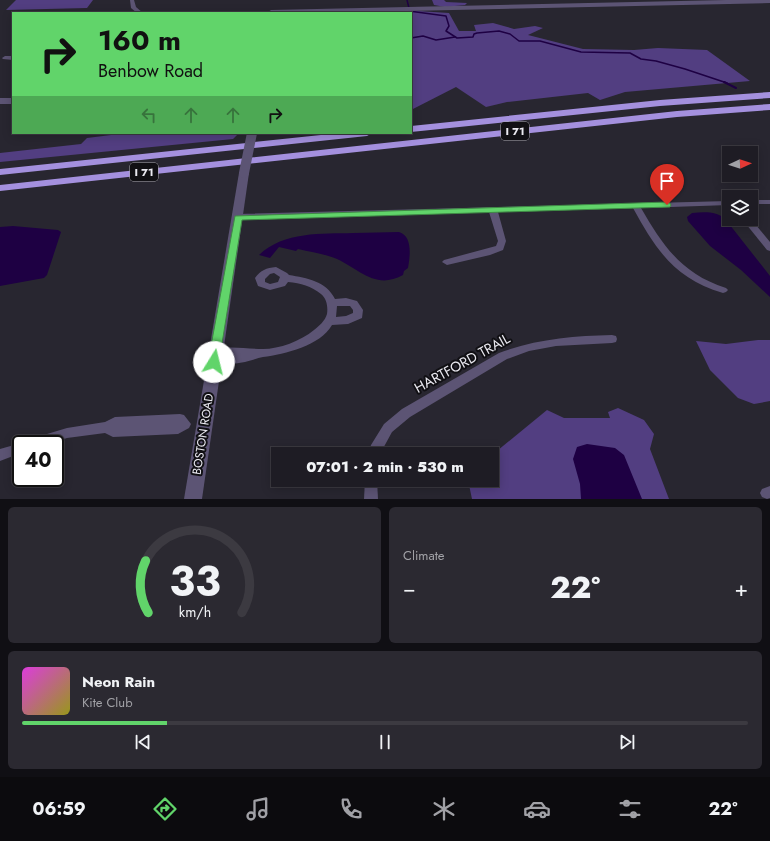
<!DOCTYPE html>
<html lang="en">
<head>
<meta charset="utf-8">
<style>
	body { margin:0; font-family:Jost,sans-serif; background:#2b2931; color:#f1f3f6; height:100vh; display:flex; flex-direction:column; font-size:15px; white-space:nowrap }
	* { box-sizing:border-box; margin:0 }
	p { font-size:13px; color:#a1a1a6 }
	.icon { flex:none; width:22px; height:22px; fill:none; stroke:currentColor; stroke-width:2; stroke-linecap:round; stroke-linejoin:round }
	.map { position:relative; height:499px; overflow:hidden }
	.panel { display:flex; flex-direction:column; gap:8px; padding:8px; background:#100f14; flex:1 }
	.panel>* { flex:none }
	.hud { position:absolute; left:12px; top:12px; width:400px; height:122px; border-radius:0px; box-shadow:0 2px 10px #0003,0 0 0 1px #3c3a41; background:#61d46a; color:#111; overflow:hidden }
	.needle { width:26px; rotate:87deg }
	.fabs { position:absolute; left:722px; top:146px; display:grid; gap:8px }
	.fabs a { display:grid; place-items:center; width:36px; height:36px; border-radius:0px; background:#1e1c24; box-shadow:0 2px 10px #0003,0 0 0 1px #3c3a41; font-size:20px }
	.speed { position:absolute; left:12px; top:435px; display:flex; gap:8px; font-size:20px; font-weight:700; text-align:center }
	.speed>* { display:grid; place-content:center; width:52px; height:52px; border-radius:50%; background:#1e1c24; box-shadow:0 2px 10px #0003,0 0 0 1px #3c3a41; line-height:1 }
	.speed .limit { border:2px solid #111; border-radius:6px; background:#fff; color:#111 }
	.pin { position:absolute; display:grid; place-items:center; width:34px; height:34px; color:#fff; margin:-41px -17px; border-radius:50% 50% 50% 0; rotate:-45deg; box-shadow:0 0 4px #0007 }
	.pin .icon { rotate:45deg }
	.me { position:absolute; width:44px; margin:-22px; rotate:9deg; stroke-linejoin:round; filter:drop-shadow(0 0 3px #0008) }
	.turn { display:flex; align-items:center; gap:14px; height:84px; padding:0 20px; font-size:18px }
	.turn .icon { width:52px; height:52px; stroke-width:2.5 }
	.turn b { display:block; font-size:28px; line-height:34px }
	.lanes { display:flex; align-items:center; height:38px; padding:0 20px; background:#0003; justify-content:center; gap:20px; direction:ltr }
	.lanes .off { opacity:.35 }
	.big { font-size:30px; font-weight:800; line-height:1.1 }
	.panel .tile { flex:1; display:flex; flex-direction:column; justify-content:center; gap:6px; min-width:0; padding:0 14px; border-radius:6px; background:#2b2931 }
	.panel .dial { align-items:center; gap:0 }
	.dial svg { height:104px; overflow:visible; fill:none; stroke:#3c3a41; stroke-width:7; stroke-linecap:round; text-anchor:middle }
	.dial text { fill:#f1f3f6; stroke:none }
	.song { display:flex; align-items:center; gap:12px }
	.cover { width:48px; height:48px; border-radius:6px; background:linear-gradient(135deg,hsl(300 70% 55%),hsl(60 70% 35%)) }
	.played { height:4px; border-radius:2px; background:linear-gradient(90deg,#61d46a 20%,#3c3a41 20%) }
	.keys { display:flex; justify-content:space-around; direction:ltr }
	.heat { display:flex; justify-content:space-between; align-items:center; font-size:22px; direction:ltr }
	.panel .tiles { flex:1; display:grid; gap:8px; grid-template-columns:1fr 1fr }
	.tile:last-child { grid-column:span 2 }
	.trip { position:absolute; left:271px; top:447px; width:228px; height:40px; border-radius:0px; background:#1e1c24; box-shadow:0 2px 10px #0003,0 0 0 1px #3c3a41; font-weight:800; line-height:40px; text-align:center }
	.dock { display:flex; height:64px; justify-content:space-around; align-items:center; background:#0c0b0e; color:#a1a1a6 }
	.dock .icon { width:28px; height:28px }
	.dock .on { color:#61d46a }
	.dock b { font-size:18px; color:#f1f3f6 }
	.map>svg:first-child { display:block }
</style>
</head>
<body>
<div class="map">
<svg width="770" height="499" viewBox="0 0 770 499">
	<rect width="100%" height="100%" fill="#282630"/>
	<g fill="#523e81">
		<polygon points="16,0 93,0 87,8 6,10"/>
		<polygon points="432,0 444,0 446,2 467,3 465,5 445,7 434,5"/>
		<polygon points="418,11 449,13 459,31 476,31 474,25 493,23 514,29 535,26 543,28 528,35 583,49 634,50 658,48 707,50 750,81 625,92 600,100 588,93 507,102 486,107 456,87 411,110 411,13 368,13 368,12"/>
		<polygon points="114,133 239,133 233,139 0,162 0,153 81,144 87,138 111,135"/>
		<polygon points="758,340 770,340 770,401 754,404 738,398 710,370 696,341 726,344"/>
		<polygon points="618,408 644,420 654,434 650,449 669,499 472,499 468,480 492,480 492,455 547,410 564,418 610,418 608,412"/>
	</g>
	<g fill="#1e0043">
		<path d="M692 213C705 212 717 211 726 220L770 276V297L741 270 710 246 688 221 687 217Z"/>
		<polygon points="13,226 58,230 61,232 47,275 44,278 0,286 0,227"/>
		<path d="M399 232C413 236 410 257 408 268L404 271 403 275C376 290 360 270 337 259 325 254 311 252 298 249L296 251 279 247 270 258 259 255C284 231 322 234 353 233 369 233 384 232 399 232Z"/>
		<polygon points="587,444 615,448 624,455 642,499 581,499 580,484 573,459 577,447"/>
	</g>
	<g fill="none" stroke-linecap="round" stroke-linejoin="round">
		<g stroke="#1e0043" stroke-width="1.5">
			<polyline points="407,0 409,8"/>
			<polyline points="409,11 446,16 449,26 446,31 457,38 473,37 474,34 477,33 499,31 510,34 519,41 540,41 581,52 630,53 641,59 656,61 685,69 727,83"/>
			<polyline points="411,38 423,36 436,40 455,37"/>
		</g>
		<polyline stroke="#1e0043" stroke-width="2" points="724,82 736,88"/>
		<g fill="#5c5474" fill-rule="evenodd">
			<polygon points="130,0 134,0 136,7 143,13 137,13 131,8"/>
			<polygon points="5,56 13,56 13,60 3,59 2,58"/>
			<rect x="751" y="200" width="19" height="4"/>
			<path d="M729 201V205L641 208C663 246 682 274 726 288L728 290 726 292 723 293C675 279 656 250 633 208L498 212 506 241 503 250 490 255 447 265 442 262 444 260 496 246 498 241 489 212 238 220 234 217 238 214Z"/>
			<polygon points="742,219 751,219 770,242 770,251 767,250"/>
			<path d="M276 267 287 273 289 275C307 278 326 281 335 299L346 298 357 301 363 310 362 318 348 324 332 325C320 346 285 354 263 357 257 358 251 361 245 362 235 364 224 365 214 366L210 365 209 362 210 359 228 356 215 357 211 356 210 353 211 350C228 345 246 349 263 349 279 349 301 341 314 330 319 326 325 321 327 314 328 307 327 299 321 294 311 286 301 283 288 282L285 286 270 290 258 286 255 278C261 270 266 268 276 267ZM274 273 280 277 278 282 270 284 265 282V279L270 274ZM337 306H350L353 310V313L346 316 336 317Z"/>
			<path d="M612 335 616 336 617 339 616 342 612 343 556 346 529 351 507 359 410 417 392 432 380 454H368L371 445 384 424 402 409 499 353C536 339 573 336 612 335Z"/>
			<polygon points="180,414 184,415 191,424 189,428 178,434 113,437 105,433 67,438 49,444 21,444 21,453 0,461 0,449 21,443 25,444 27,440 67,428 105,422 115,417"/>
			<polygon points="365,480 377,480 378,499 364,499"/>
			<polygon points="770,486 770,498 767,499 762,497 760,493 762,489"/>
		</g>
		<g fill="#5c5474" fill-rule="evenodd">
			<polygon points="726,0 770,0 770,3 317,13 268,12 271,10"/>
			<rect x="0" y="98" width="13" height="6"/>
			<polygon points="244,170 249,173 202,499 184,499 239,173"/>
		</g>
		<g fill="#a490de" fill-rule="evenodd">
			<polygon points="770,92 770,98 660,106 411,132 411,126 660,100"/>
			<polygon points="770,104 770,110 677,117 0,191 0,185 677,111"/>
			<polygon points="340,133 372,133 367,136 0,175 0,169"/>
		</g>
		<polyline stroke="#5c5474" stroke-width="10" points="244,173 252,133"/>
	</g>
	<polygon fill="#61d46a" stroke="#3f8a45" points="667,202 670,203 671,205 670,207 242,220 219,362 217,365 214,367 210,365 208,362 235,216"/>
	<g text-anchor="middle" dominant-baseline="central" stroke-width="4" stroke-linejoin="round" paint-order="stroke">
		<g fill="#111014" stroke="#a9a8ae" stroke-width="1">
			<rect x="501" y="122" width="28" height="18" rx="3"/>
			<rect x="130" y="163" width="28" height="18" rx="3"/>
		</g>
		<g font-size="11" font-weight="bold" fill="#eae9f0">
			<text x="515" y="131">I 71</text>
			<text x="144" y="172">I 71</text>
		</g>
		<g font-size="12" fill="#eae9f0" stroke="#111014">
			<text transform="translate(203 434) rotate(-81)">BOSTON ROAD</text>
		</g>
		<g font-size="14" fill="#eae9f0" stroke="#111014">
			<text transform="translate(462 363) rotate(-29)">HARTFORD TRAIL</text>
		</g>
	</g>
</svg>
<div class="fabs">
<a><svg class="needle" viewBox="-14 -14 28 28"><path d="M0-13l5 13h-10z" fill="#e53935"/><path d="M0 13l5-13h-10z" fill="#a1a1a6"/></svg></a>
<a><svg class="icon" aria-label="layers" viewBox="0 0 24 24"><path d="M12 4l9 5-9 5-9-5zM3 14l9 5 9-5"/></svg></a>
</div>
<div class="speed"><div class="limit">40</div></div>
<div class="pin" style="left:667px;top:205px;background:#d93025"><svg class="icon" aria-label="arrive" viewBox="0 0 24 24"><path d="M6 21V4h12l-3 4 3 4H6"/></svg></div>
<svg class="me" style="left:214px;top:362px" viewBox="-20 -20 40 40"><circle r="19" fill="#fff"/><path d="M0-13L10 11 0 6-10 11z" fill="#61d46a"/></svg>
<div class="trip">07:01 · 2 min · 530 m</div>
<div class="hud">
<div class="turn"><svg class="icon" aria-label="right" viewBox="0 0 24 24"><path d="M7 20v-9h11M14 6l5 5-5 5"/></svg><div><b>160 m</b>Benbow Road</div></div>
<div class="lanes"><svg class="icon off" aria-label="left" viewBox="0 0 24 24"><path d="M17 20v-9H6M10 6l-5 5 5 5"/></svg><svg class="icon off" aria-label="ahead" viewBox="0 0 24 24"><path d="M12 20V5M6 11l6-6 6 6"/></svg><svg class="icon off" aria-label="ahead" viewBox="0 0 24 24"><path d="M12 20V5M6 11l6-6 6 6"/></svg><svg class="icon" aria-label="right" viewBox="0 0 24 24"><path d="M7 20v-9h11M14 6l5 5-5 5"/></svg></div>
</div>
</div>
<section class="panel">
<div class="tiles">
<div class="tile dial"><svg viewBox="0 0 100 80">
<path d="M14 69A42 42 0 1 1 86 69"/>
<path d="M14 69A42 42 0 0 1 12 29" stroke="#61d46a"/>
<text x="50" y="56" font-size="32" font-weight="700">33</text>
<text x="50" y="72" font-size="11">km/h</text>
</svg></div>
<div class="tile"><p>Climate</p>
<div class="heat"><a>−</a><b class="big">22°</b><a>+</a></div>
</div>
<div class="tile">
<div class="song"><i class="cover"></i><div><b>Neon Rain</b><p>Kite Club</p></div></div>
<div class="played"></div>
<div class="keys"><svg class="icon" aria-label="previous" viewBox="0 0 24 24"><path d="M18 5L8 12l10 7zM5 5v14"/></svg><svg class="icon" aria-label="pause" viewBox="0 0 24 24"><path d="M8 5v14M16 5v14"/></svg><svg class="icon" aria-label="next" viewBox="0 0 24 24"><path d="M6 5l10 7-10 7zM19 5v14"/></svg></div>
</div>
</div>
</section>
<nav class="dock">
<b>06:59</b>
<svg class="icon on" aria-label="directions" viewBox="0 0 24 24"><path d="M12 3l9 9-9 9-9-9zM9 14v-3h6M13 9l2 2-2 2"/></svg>
<svg class="icon" aria-label="music" viewBox="0 0 24 24"><path d="M9 18V5l10-2v13"/><circle cx="6" cy="18" r="3"/><circle cx="16" cy="16" r="3"/></svg>
<svg class="icon" aria-label="phone" viewBox="0 0 24 24"><path d="M5 4h4l2 5-3 2q2 4 5 5l2-3 5 2v4C11 20 4 13 5 4z"/></svg>
<svg class="icon" aria-label="climate" viewBox="0 0 24 24"><path d="M12 3v18M4 7l16 10M4 17L20 7"/></svg>
<svg class="icon" aria-label="car" viewBox="0 0 24 24"><path d="M5 17H2v-5l4-1 3-4h7l3 4 3 1v5h-3M9 17h6M6 11h13"/><circle cx="7" cy="17" r="2"/><circle cx="17" cy="17" r="2"/></svg>
<svg class="icon" aria-label="filters" viewBox="0 0 24 24"><path d="M4 7h16M4 17h16"/><circle cx="9" cy="7" r="2"/><circle cx="15" cy="17" r="2"/></svg>
<b>22°</b>
</nav>
</body>
</html>
